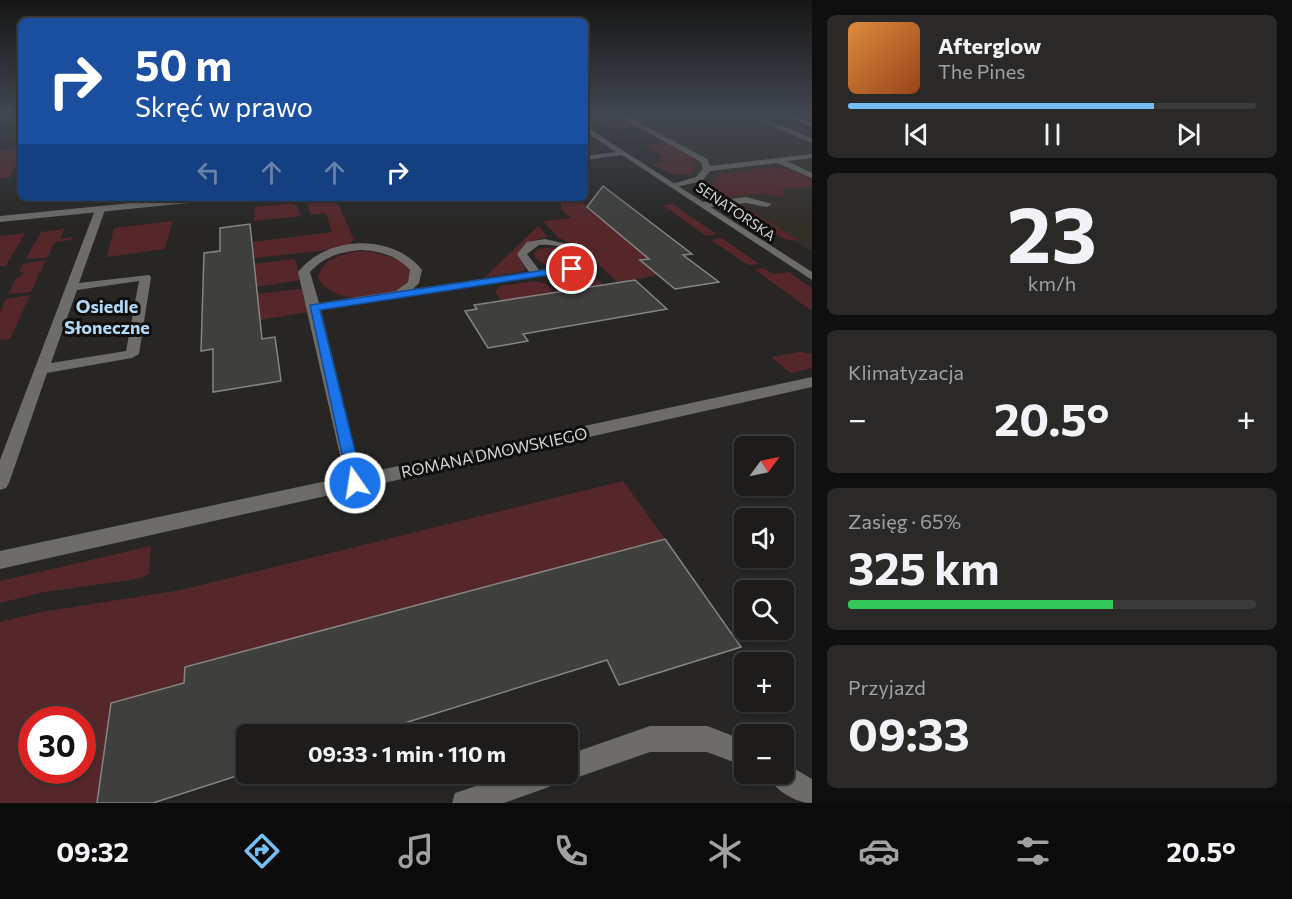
<!DOCTYPE html>
<html lang="pl">
<head>
<meta charset="utf-8">
<style>
	body { margin:0; font-family:Commissioner,sans-serif; background:#2a2928; color:#f1f3f6; height:100vh; display:flex; flex-direction:column; font-size:22px; white-space:nowrap }
	* { box-sizing:border-box; margin:0 }
	p { font-size:20px; color:#a0a1a3 }
	.icon { flex:none; width:33px; height:33px; fill:none; stroke:currentColor; stroke-width:2; stroke-linecap:round; stroke-linejoin:round }
	.map { position:relative; flex:1; overflow:hidden }
	.details { display:flex; flex-direction:column; gap:15px; padding:15px; background:#100f0f; width:480px }
	.details>* { flex:none }
	.banner { position:absolute; left:18px; top:18px; width:570px; height:183px; border-radius:9px; box-shadow:0 2px 4px #0004,0 0 0 2px #3b3a3a; background:#1a4fa0; color:#fff; overflow:hidden }
	.needle { width:39px; rotate:57deg }
	.tools { position:absolute; left:734px; top:436px; display:grid; gap:12px }
	.tools a { display:grid; place-items:center; width:60px; height:60px; border-radius:9px; background:#1d1c1b; box-shadow:0 2px 4px #0004,0 0 0 2px #3b3a3a; font-size:30px }
	.speed { position:absolute; left:18px; top:706px; display:flex; gap:12px; font-size:30px; font-weight:700; text-align:center }
	.speed>* { display:grid; place-content:center; width:78px; height:78px; border-radius:50%; background:#1d1c1b; box-shadow:0 2px 4px #0004,0 0 0 2px #3b3a3a; line-height:1 }
	.speed .limit { border:9px solid #d22; background:#fff; color:#111 }
	.pin { position:absolute; display:grid; place-items:center; width:51px; height:51px; color:#fff; margin:-26px; border:3px solid #fff; border-radius:50%; box-shadow:0 2px 6px #0007 }
	.me { position:absolute; width:66px; margin:-33px; rotate:347deg; stroke-linejoin:round; filter:drop-shadow(0 0 4px #0008) }
	.turn { display:flex; align-items:center; gap:21px; height:126px; padding:0 18px; font-size:27px }
	.turn .icon { width:78px; height:78px; stroke-width:2.5 }
	.turn b { display:block; font-size:42px; line-height:51px }
	.lanes { display:flex; align-items:center; height:57px; padding:0 18px; background:#0003; justify-content:center; gap:30px; direction:ltr }
	.lanes .off { opacity:.35 }
	.big { font-size:45px; font-weight:700; line-height:1.1 }
	.details .tile { flex:1; display:flex; flex-direction:column; justify-content:center; gap:9px; min-width:0; padding:0 21px; border-radius:9px; background:#2a2928 }
	.details .dial { align-items:center; gap:0 }
	.dial b { font-size:78px; line-height:1 }
	.song { display:flex; align-items:center; gap:18px }
	.cover { width:72px; height:72px; border-radius:9px; background:linear-gradient(135deg,hsl(30 70% 55%),hsl(20 70% 35%)) }
	.played { height:6px; border-radius:3px; background:linear-gradient(90deg,#74c0f6 75%,#3b3a3a 75%) }
	.keys { display:flex; justify-content:space-around; direction:ltr }
	.heat { display:flex; justify-content:space-between; align-items:center; font-size:33px; direction:ltr }
	.charge { height:9px; border-radius:4px; background:linear-gradient(90deg,#34c759 65%,#3b3a3a 0) }
	.trip { position:absolute; left:236px; top:724px; width:342px; height:60px; border-radius:9px; background:#1d1c1b; box-shadow:0 2px 4px #0004,0 0 0 2px #3b3a3a; font-weight:700; line-height:60px; text-align:center }
	.dock { display:flex; height:96px; justify-content:space-around; align-items:center; background:#0c0b0b; color:#a0a1a3 }
	.dock .icon { width:42px; height:42px }
	.dock .selected { color:#74c0f6 }
	.dock b { font-size:27px; color:#f1f3f6 }
	main { display:flex; flex:1; min-height:0 }
	.map>svg:first-child { display:block }
</style>
</head>
<body>
<main>
<div class="map">
<svg width="812" height="803" viewBox="0 0 812 803">
	<rect width="100%" height="100%" fill="#272624"/>
	<polygon fill="#322e28" points="610,113 768,113 812,130 812,252 685,175 689,157"/>
	<g fill="#56272a" fill-rule="evenodd">
		<polygon points="588,113 610,113 635,127 615,129"/>
		<polygon points="665,142 695,160 692,174 674,175 652,164 664,162 659,159 662,156 644,145"/>
		<polygon points="21,147 21,165 14,168 9,178 0,178 0,151"/>
		<polygon points="773,167 793,170 812,179 812,186 781,190 786,196 783,197 758,193 730,197 708,195 709,186 718,175"/>
		<polygon points="562,198 580,201 649,259 641,260 658,275 618,283 581,248 559,238 543,221 571,218 561,209"/>
		<polygon points="336,199 354,240 345,248 254,258 253,242 332,232 326,213 311,215 307,205 312,201"/>
		<polygon points="291,203 297,205 301,216 254,221 255,207"/>
		<polygon points="673,204 716,234 706,236 663,205"/>
		<path d="M742 205 745 207 798 240C775 243 770 221 744 224L730 213 733 208Z"/>
		<polygon points="173,221 165,249 107,257 114,228"/>
		<polygon points="538,226 548,237 531,241 522,247 518,253 526,267 524,271 484,278"/>
		<polygon points="64,229 60,239 72,237 71,240 55,242 47,258 26,259 41,232"/>
		<polygon points="25,233 6,266 0,266 0,236"/>
		<polygon points="722,238 759,264 748,265 711,240"/>
		<path d="M556 247 568 250 575 256 574 263C561 270 545 268 535 257L534 254 539 249Z"/>
		<path d="M360 251C375 251 432 263 402 287 382 303 330 303 318 278 322 258 342 254 360 251Z"/>
		<polygon points="293,259 296,261 300,280 256,287 254,264"/>
		<polygon points="46,260 31,292 8,294 16,278 21,277 24,272 19,272 23,264"/>
		<polygon points="764,268 773,274 789,272 812,288 812,311 755,270"/>
		<polygon points="589,273 604,285 567,291 561,284 565,276"/>
		<polygon points="535,281 547,284 554,293 501,301 495,292 500,286"/>
		<polygon points="298,289 302,289 307,312 260,320 257,294"/>
		<polygon points="30,295 10,339 0,340 0,311 6,299"/>
		<polygon points="800,352 812,354 812,368 791,373 771,357"/>
		<path d="M623 481 665 539 185 667 184 683 111 703 97 803H0V622L41 612 181 590ZM32 720H82V771H32Z"/>
		<polygon points="151,546 149,574 137,579 44,592 0,603 0,581"/>
	</g>
	<g fill="#3f3f3d" stroke="#858583" stroke-width="1.5">
		<polygon points="603,186 692,254 683,255 719,282 675,289 640,260 649,259 587,207"/>
		<polygon points="250,224 262,339 275,337 281,381 213,392 213,349 201,351 204,253 220,251 220,228"/>
		<polygon points="635,280 667,309 523,334 528,341 488,348 465,311 477,309 474,305"/>
		<polygon points="665,539 741,647 619,685 607,660 366,735 246,735 246,773 153,803 97,803 111,703 184,683 185,667"/>
	</g>
	<g fill="none" stroke-linecap="round" stroke-linejoin="round">
		<g fill="#6d6c69" fill-rule="evenodd">
			<polygon points="613,113 621,113 707,159 710,166 812,154 812,158 787,161 812,173 812,178 777,163 710,171 702,181 672,188 672,184 696,177 703,169 701,162"/>
			<polygon points="742,113 751,113 812,138 812,143"/>
			<polygon points="746,197 772,204 767,207 746,203 704,208 699,205 704,202"/>
			<path d="M100 207 105 210 79 283 149 275 151 277 139 354 132 358 47 373 9 483 6 488 0 490V460L95 210ZM139 281 126 351 51 363 77 290Z"/>
		</g>
		<polygon fill="#6d6c69" fill-rule="evenodd" points="779,113 788,113 812,123 812,127"/>
		<g fill="#6d6c69" fill-rule="evenodd">
			<polygon points="585,126 812,272 812,280 622,155 585,160 585,156 616,152 585,131"/>
			<polygon points="181,198 212,198 208,201 0,222 0,216"/>
			<path d="M545 239 576 246 594 266 589 269 321 310 361 474 812 377V387L0 569V551L345 477 298 272C327 235 393 233 422 270L419 283 413 289 529 272 517 254 527 242ZM539 245C557 243 570 249 582 264L539 270 527 254ZM360 250C380 251 396 255 410 270L408 282 396 291 319 303 310 272C324 257 339 252 360 250Z"/>
			<polygon points="650,726 707,726 744,740 744,766 707,752 650,752 567,781 562,779 560,783 504,803 452,803 455,793 512,774 567,774 567,755"/>
			<path d="M783 762 812 779V803C795 803 774 790 767 774H783Z"/>
		</g>
	</g>
	<linearGradient id="sky" x2="0" y2="1"><stop stop-color="#151514"/><stop offset="0.5" stop-color="#414750"/><stop offset="1" stop-color="#414750" stop-opacity="0"/></linearGradient>
	<rect width="812" height="226" fill="url(#sky)"/>
	<polygon fill="#1a73e8" stroke="#114b97" stroke-width="1.5" points="572,266 577,269 575,271 320,310 363,483 360,487 349,487 310,305"/>
	<g text-anchor="middle" dominant-baseline="central" stroke-width="6" stroke-linejoin="round" paint-order="stroke">
		<g font-size="14" fill="#d6d5d4" stroke="#100f0e">
			<text transform="translate(736 211) rotate(34)">SENATORSKA</text>
		</g>
		<g font-size="16" fill="#d6d5d4" stroke="#100f0e">
			<text transform="translate(494 452) rotate(-12)">ROMANA DMOWSKIEGO</text>
		</g>
		<g font-size="18" font-weight="bold" fill="#b1daf8" stroke="#100f0e">
			<text x="107" y="306">Osiedle<tspan x="107" dy="21">Słoneczne</tspan></text>
		</g>
	</g>
</svg>
<div class="tools">
<a><svg class="needle" viewBox="-14 -14 28 28"><path d="M0-13l5 13h-10z" fill="#e53935"/><path d="M0 13l5-13h-10z" fill="#a0a1a3"/></svg></a>
<a><svg class="icon" aria-label="sound" viewBox="0 0 24 24"><path d="M4 9h4l5-4v14l-5-4H4zM17 9q2 3 0 6"/></svg></a>
<a><svg class="icon" aria-label="search" viewBox="0 0 24 24"><circle cx="10" cy="10" r="6"/><path d="M15 15l6 6"/></svg></a>
<a>+</a>
<a>−</a>
</div>
<div class="speed"><div class="limit">30</div></div>
<div class="pin" style="left:572px;top:269px;background:#d93025"><svg class="icon" aria-label="arrive" viewBox="0 0 24 24"><path d="M6 21V4h12l-3 4 3 4H6"/></svg></div>
<svg class="me" style="left:355px;top:483px" viewBox="-20 -20 40 40"><circle r="17" fill="#1a73e8" stroke="#fff" stroke-width="3"/><path d="M0-11L8 9 0 5-8 9z" fill="#fff"/></svg>
<div class="trip">09:33 · 1 min · 110 m</div>
<div class="banner">
<div class="turn"><svg class="icon" aria-label="right" viewBox="0 0 24 24"><path d="M7 20v-9h11M14 6l5 5-5 5"/></svg><div><b>50 m</b>Skręć w prawo</div></div>
<div class="lanes"><svg class="icon off" aria-label="left" viewBox="0 0 24 24"><path d="M17 20v-9H6M10 6l-5 5 5 5"/></svg><svg class="icon off" aria-label="ahead" viewBox="0 0 24 24"><path d="M12 20V5M6 11l6-6 6 6"/></svg><svg class="icon off" aria-label="ahead" viewBox="0 0 24 24"><path d="M12 20V5M6 11l6-6 6 6"/></svg><svg class="icon" aria-label="right" viewBox="0 0 24 24"><path d="M7 20v-9h11M14 6l5 5-5 5"/></svg></div>
</div>
</div>
<section class="details">
<div class="tile">
<div class="song"><i class="cover"></i><div><b>Afterglow</b><p>The Pines</p></div></div>
<div class="played"></div>
<div class="keys"><svg class="icon" aria-label="previous" viewBox="0 0 24 24"><path d="M18 5L8 12l10 7zM5 5v14"/></svg><svg class="icon" aria-label="pause" viewBox="0 0 24 24"><path d="M8 5v14M16 5v14"/></svg><svg class="icon" aria-label="next" viewBox="0 0 24 24"><path d="M6 5l10 7-10 7zM19 5v14"/></svg></div>
</div>
<div class="tile dial"><b>23</b><p>km/h</p></div>
<div class="tile"><p>Klimatyzacja</p>
<div class="heat"><a>−</a><b class="big">20.5°</b><a>+</a></div>
</div>
<div class="tile"><p>Zasięg · 65%</p><b class="big">325 km</b><div class="charge"></div></div>
<div class="tile"><p>Przyjazd</p><b class="big">09:33</b></div>
</section>
</main>
<nav class="dock">
<b>09:32</b>
<svg class="icon selected" aria-label="directions" viewBox="0 0 24 24"><path d="M12 3l9 9-9 9-9-9zM9 14v-3h6M13 9l2 2-2 2"/></svg>
<svg class="icon" aria-label="music" viewBox="0 0 24 24"><path d="M9 18V5l10-2v13"/><circle cx="6" cy="18" r="3"/><circle cx="16" cy="16" r="3"/></svg>
<svg class="icon" aria-label="phone" viewBox="0 0 24 24"><path d="M5 4h4l2 5-3 2q2 4 5 5l2-3 5 2v4C11 20 4 13 5 4z"/></svg>
<svg class="icon" aria-label="climate" viewBox="0 0 24 24"><path d="M12 3v18M4 7l16 10M4 17L20 7"/></svg>
<svg class="icon" aria-label="car" viewBox="0 0 24 24"><path d="M5 17H2v-5l4-1 3-4h7l3 4 3 1v5h-3M9 17h6M6 11h13"/><circle cx="7" cy="17" r="2"/><circle cx="17" cy="17" r="2"/></svg>
<svg class="icon" aria-label="filters" viewBox="0 0 24 24"><path d="M4 7h16M4 17h16"/><circle cx="9" cy="7" r="2"/><circle cx="15" cy="17" r="2"/></svg>
<b>20.5°</b>
</nav>
</body>
</html>
